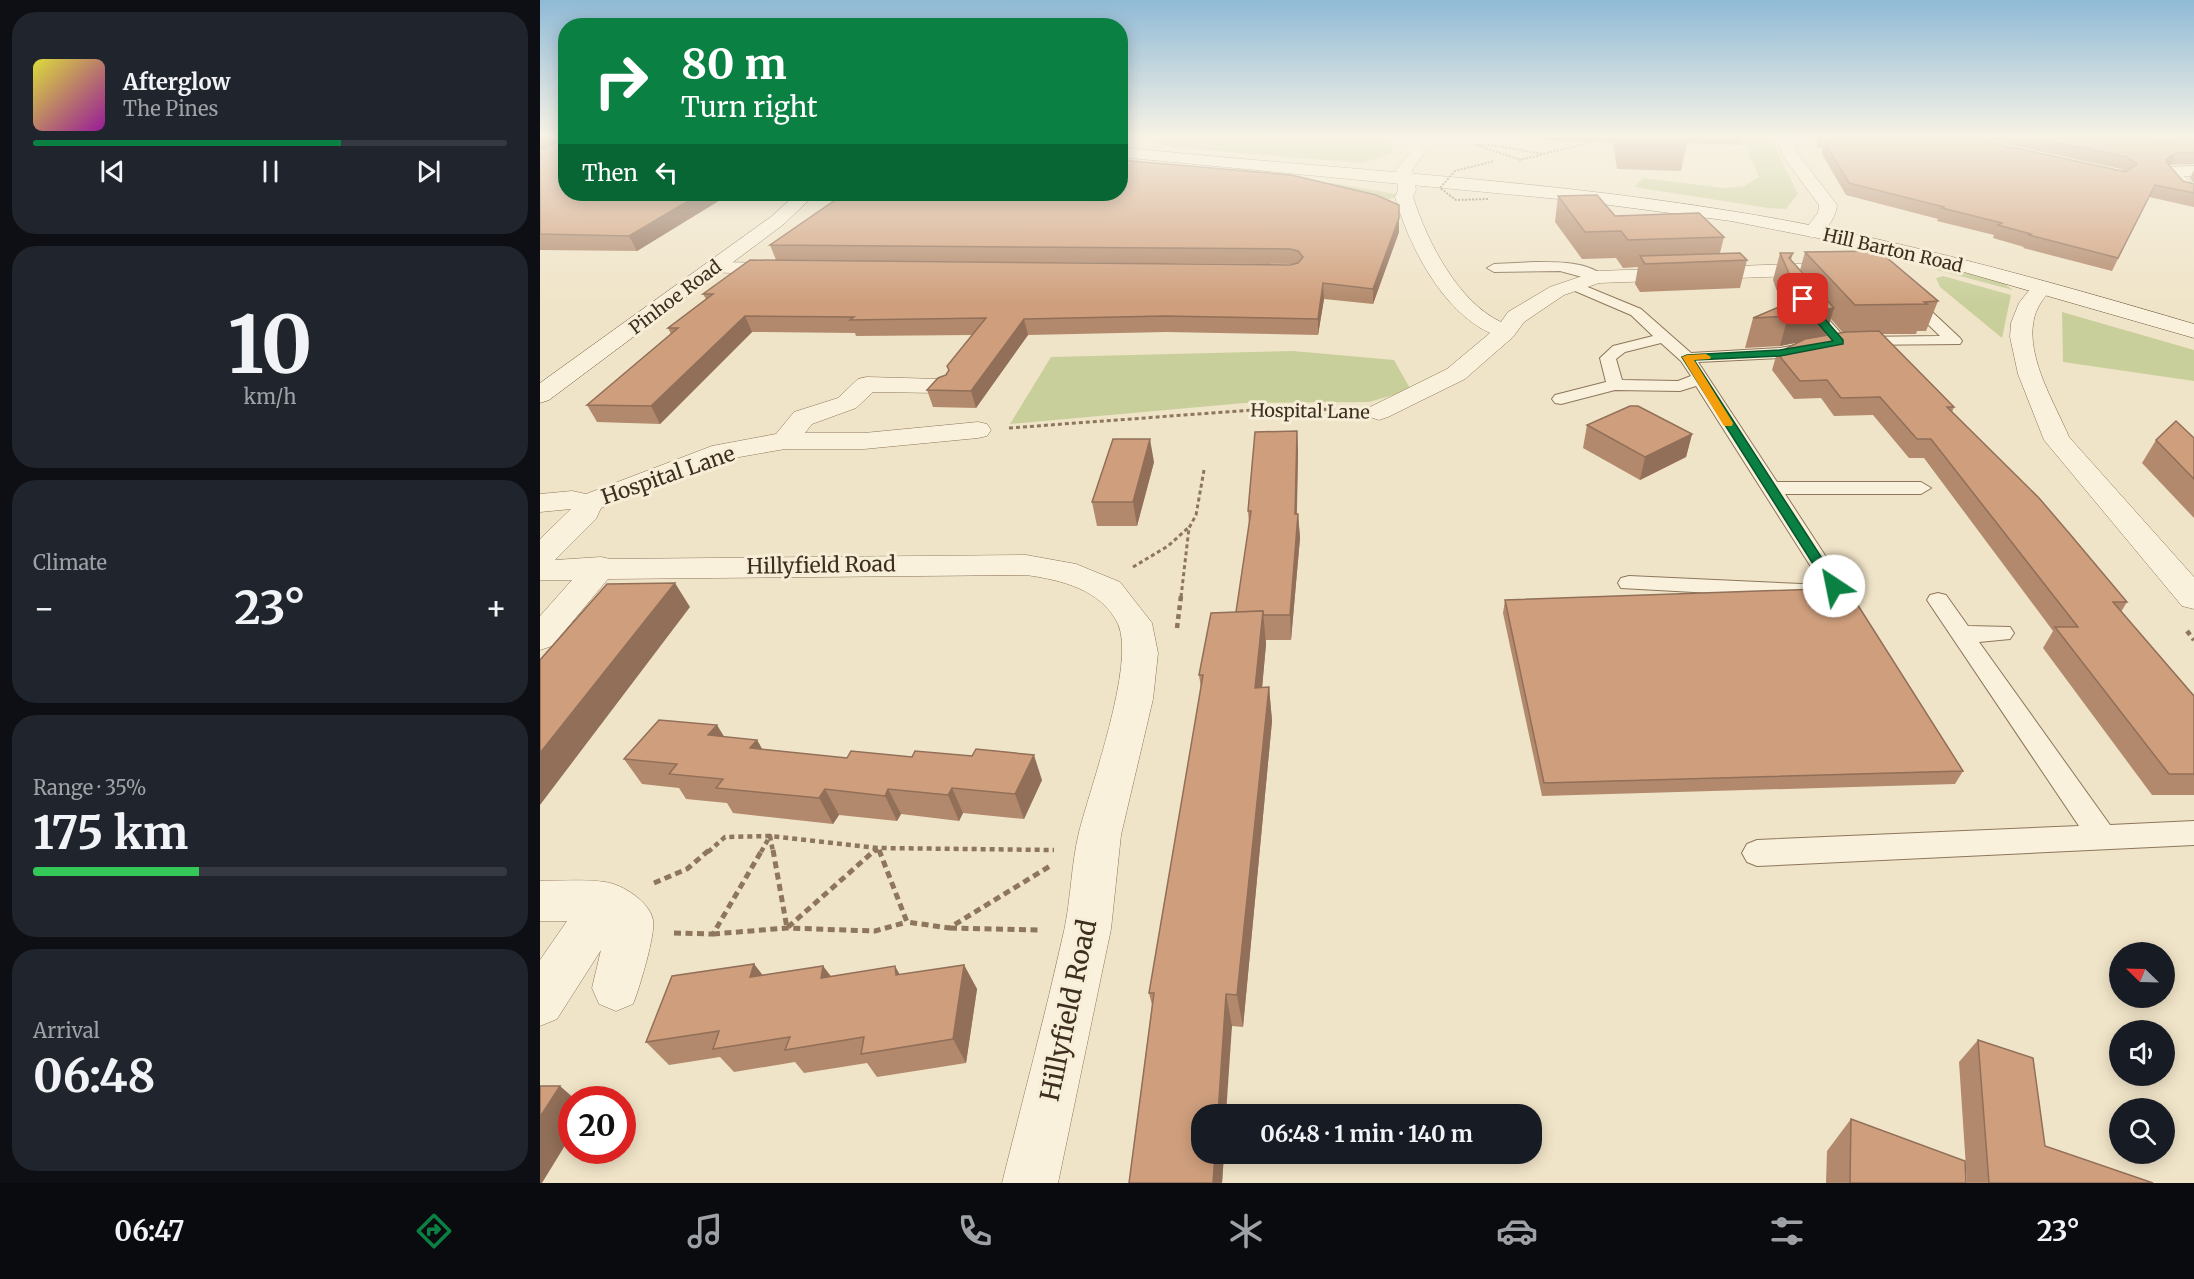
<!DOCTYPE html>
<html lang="en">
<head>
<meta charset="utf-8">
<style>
	body { margin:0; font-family:Merriweather,serif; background:#20242c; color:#f1f3f6; height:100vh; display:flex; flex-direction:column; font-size:22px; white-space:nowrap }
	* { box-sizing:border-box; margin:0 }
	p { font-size:20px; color:#9ea1a6 }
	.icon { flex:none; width:33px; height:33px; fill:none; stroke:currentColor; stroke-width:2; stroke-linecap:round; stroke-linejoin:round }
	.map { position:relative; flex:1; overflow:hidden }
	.side { display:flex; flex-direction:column; gap:12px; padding:12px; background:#0d0f14; width:540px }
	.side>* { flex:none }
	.banner { position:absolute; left:18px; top:18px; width:570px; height:183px; border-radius:24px; box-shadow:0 3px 15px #0003; background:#0b8043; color:#fff; overflow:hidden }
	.needle { width:39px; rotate:293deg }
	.fabs { position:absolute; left:1569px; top:942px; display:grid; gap:12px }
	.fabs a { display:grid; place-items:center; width:66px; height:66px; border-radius:50%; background:#171b24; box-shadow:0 3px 15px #0003; font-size:30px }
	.speed { position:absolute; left:18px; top:1086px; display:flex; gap:12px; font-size:30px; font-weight:700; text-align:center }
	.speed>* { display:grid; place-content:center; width:78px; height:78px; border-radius:50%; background:#171b24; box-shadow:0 3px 15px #0003; line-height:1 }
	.speed .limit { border:9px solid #d22; background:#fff; color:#111 }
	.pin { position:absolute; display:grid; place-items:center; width:51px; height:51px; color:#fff; margin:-26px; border-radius:12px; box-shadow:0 3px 9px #0006 }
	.me { position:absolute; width:66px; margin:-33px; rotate:326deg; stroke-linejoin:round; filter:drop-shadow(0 0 4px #0008) }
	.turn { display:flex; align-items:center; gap:21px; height:126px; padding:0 24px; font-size:27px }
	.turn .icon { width:78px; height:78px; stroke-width:2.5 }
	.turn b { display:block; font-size:42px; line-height:51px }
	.then { display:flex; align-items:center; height:57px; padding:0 24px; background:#0003; gap:12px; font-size:22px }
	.big { font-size:45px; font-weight:700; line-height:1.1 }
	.side .tile { flex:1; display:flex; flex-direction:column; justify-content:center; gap:9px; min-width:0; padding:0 21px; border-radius:24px; background:#20242c }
	.side .dial { align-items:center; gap:0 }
	.dial b { font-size:78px; line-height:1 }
	.song { display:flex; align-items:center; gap:18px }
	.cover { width:72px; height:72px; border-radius:9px; background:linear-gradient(135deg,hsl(60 70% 55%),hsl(300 70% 35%)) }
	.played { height:6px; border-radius:3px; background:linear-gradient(90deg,#0b8043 65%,#363941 65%) }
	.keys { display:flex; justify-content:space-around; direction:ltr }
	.heat { display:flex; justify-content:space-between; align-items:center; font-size:33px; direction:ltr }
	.charge { height:9px; border-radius:4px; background:linear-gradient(90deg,#34c759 35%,#363941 0) }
	.trip { position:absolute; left:651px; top:1104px; width:351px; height:60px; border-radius:24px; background:#171b24; box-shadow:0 3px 15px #0003; font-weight:700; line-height:60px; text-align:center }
	.dock { display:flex; height:96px; justify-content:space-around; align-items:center; background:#090b0e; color:#9ea1a6 }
	.dock .icon { width:42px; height:42px }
	.dock .selected { color:#0b8043 }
	.dock b { font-size:27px; color:#f1f3f6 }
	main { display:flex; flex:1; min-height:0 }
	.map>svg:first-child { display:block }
</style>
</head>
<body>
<main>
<section class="side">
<div class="tile">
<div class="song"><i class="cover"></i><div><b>Afterglow</b><p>The Pines</p></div></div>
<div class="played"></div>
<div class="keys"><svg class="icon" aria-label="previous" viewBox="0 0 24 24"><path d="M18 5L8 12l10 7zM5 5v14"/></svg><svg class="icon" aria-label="pause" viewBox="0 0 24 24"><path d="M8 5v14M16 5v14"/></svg><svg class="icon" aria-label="next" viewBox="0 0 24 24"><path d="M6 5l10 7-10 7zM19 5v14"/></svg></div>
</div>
<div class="tile dial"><b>10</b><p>km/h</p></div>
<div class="tile"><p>Climate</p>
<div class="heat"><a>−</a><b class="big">23°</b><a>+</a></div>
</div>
<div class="tile"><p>Range · 35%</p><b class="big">175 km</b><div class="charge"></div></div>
<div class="tile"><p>Arrival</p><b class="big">06:48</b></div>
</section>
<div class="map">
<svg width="1654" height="1183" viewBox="0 0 1654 1183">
	<rect width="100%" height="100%" fill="#f0e4c8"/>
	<g fill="#c9cf9b">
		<polygon points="581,137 849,137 853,153 822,163 641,148"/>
		<polygon points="1202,137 1230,137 1258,194 1246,209 1228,208 1094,187 1103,178 1184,188 1204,186 1219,177"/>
		<polygon points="792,183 856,194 854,198 840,201 778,188"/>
		<polygon points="1398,266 1462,282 1473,290 1393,269"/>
		<polygon points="1403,276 1471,295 1462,338 1400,287 1396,278"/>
		<polygon points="1522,312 1654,350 1654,381 1523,362"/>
		<polygon points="753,351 854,360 871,390 829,402 704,403 470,424 511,357"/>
	</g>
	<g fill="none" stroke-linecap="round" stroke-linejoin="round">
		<g stroke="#8d765c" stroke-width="2">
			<g id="lane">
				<path d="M994 262C1014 262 1049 261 1064 277L1057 281 1020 271 954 272 947 268 954 264Z"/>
				<path d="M1033 281 1101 309 1151 353 1240 348 1289 339 1262 306 1264 303H1274L1306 339 1308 342 1306 345 1240 358 1158 362 1237 482H1381L1391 488 1381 494H1245L1305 586 1302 591 1262 598 1081 588 1078 583 1081 578 1089 576 1262 584 1280 581 1156 386 1140 391 1075 390 1021 404 1015 403 1012 399 1015 395 1066 382 1060 358 1073 346 1113 336 1091 315 1028 288 1026 285ZM1121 343 1141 361 1151 376 1138 381 1082 380 1076 359 1085 352Z"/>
				<polygon points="1369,294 1374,295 1420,338 1422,341 1420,344 1313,345 1311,342 1313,339 1319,337 1400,336 1364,301 1362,298 1364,295"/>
				<polygon points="1398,593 1406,595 1428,626 1470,627 1474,633 1470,639 1439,642 1570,825 1654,821 1654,845 1217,866 1207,862 1202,853 1207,844 1217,840 1539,826 1387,600 1390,595"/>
			</g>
		</g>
		<g stroke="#8d765c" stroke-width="1">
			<g id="street">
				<path d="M856 137H872L886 151 872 170 876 190 873 197C887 241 918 302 961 322L968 312 1010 287 1057 271 1280 263 1287 265 1290 269 1287 273 1280 275 1059 283 1024 295 984 322 973 337 925 379 848 417 839 420 830 417 826 412 830 407 907 369 950 333C902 311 869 246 855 197L858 190 856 170 870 152Z"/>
				<path d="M1237 137H1252L1258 154 1297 205C1296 218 1285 234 1272 238L1263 232 1278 213 1279 205 1242 155Z"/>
				<polygon points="1654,166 1654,176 1644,176 1654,185 1654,197 1639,191 1622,172 1630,167"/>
				<polygon points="174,262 242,263 249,265 252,269 249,273 242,275 167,272 164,268 167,264"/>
				<path d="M1502 281 1509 283 1512 287C1506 296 1499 303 1495 315 1484 351 1511 397 1526 430L1529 437 1654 577V609L1642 606 1504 440 1478 374 1470 337 1471 323 1479 303 1495 283Z"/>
				<path d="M327 377 400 379 409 381 412 386 409 391 400 393 333 392 316 408 272 424 265 433H324L438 422 447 424 451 430 447 436 438 438 324 449H245L188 459 61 508 56 519 15 560 61 557 70 559 486 555 536 564 580 582 612 623 618 653 613 699 581 835 571 929 518 1183H462C483 1099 505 1016 524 931 531 899 531 865 539 832 550 788 596 663 578 624 561 589 521 580 486 575L68 579 12 646 0 650V616L32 580H0V539L31 509 0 512V494L32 491 46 494 172 446 236 434 254 412 298 398 318 379Z"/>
				<path d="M0 881C21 881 44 879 65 882 82 884 110 902 113 920 116 933 99 990 93 1004L76 1011 59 1004 52 988 61 950 17 1019 0 1026V960L27 921H0Z"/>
			</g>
		</g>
		<g stroke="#6f573f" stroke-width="1">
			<g id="secondary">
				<path d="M580 147C784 169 989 178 1191 211 1348 236 1502 279 1654 324V338L1417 270 1308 244 1191 221 1039 201 580 157Z"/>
				<polygon points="256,194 275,194 244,224 9,400 0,403 0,383 232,216"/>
			</g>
		</g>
		<g stroke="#8d765c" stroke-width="2" stroke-dasharray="2 1.5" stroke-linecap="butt">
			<polyline points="979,160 1001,155"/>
			<polyline points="981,160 936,145 951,145 1003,154 1050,143"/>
		</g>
		<g stroke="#8d765c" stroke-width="3" stroke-dasharray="4 3" stroke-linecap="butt">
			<polyline points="469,428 739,408 805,410"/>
			<polyline points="593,567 628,546 648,528"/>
			<polyline points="641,597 649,528 656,515 664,470"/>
		</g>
		<g stroke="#8d765c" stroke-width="4.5" stroke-dasharray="5 4" stroke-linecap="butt">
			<polyline points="637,628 641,596"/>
			<polyline points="1647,631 1654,640"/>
			<polyline points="168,852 185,837 230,836 338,848 514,850"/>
			<polyline points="221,852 230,836 233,852"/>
			<polyline points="334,852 338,848 339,852"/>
		</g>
		<g stroke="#8d765c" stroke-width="5" stroke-dasharray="7 4.5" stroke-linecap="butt">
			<polyline points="233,850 247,928 335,850"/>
			<polyline points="339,850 367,922 409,928 510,866"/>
			<polyline points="114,883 147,869 169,850"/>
			<polyline points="410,928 502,930"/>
			<polyline points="134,933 173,934 222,850"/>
			<polyline points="173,934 247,928 335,931 367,922"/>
		</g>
		<use href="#lane" fill="#faf1dc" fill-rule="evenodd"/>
		<use href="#street" fill="#faf1dc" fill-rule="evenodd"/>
		<use href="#secondary" fill="#faf1dc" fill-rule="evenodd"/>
		<polyline stroke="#8d765c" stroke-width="2" stroke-dasharray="2 1.5" stroke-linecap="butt" points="948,199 916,200 900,188 915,171 954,161"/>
	</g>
	<g fill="#b2896c" fill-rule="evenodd">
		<polygon points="0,137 26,194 190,194 97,251 0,250"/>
		<polygon points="971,137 1204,137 1202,145 1147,143 1141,171 1077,169 1073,143 971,138"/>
		<polygon points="1277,137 1426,137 1585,171 1581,169 1434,137 1598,137 1626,141 1624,137 1654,137 1654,164 1629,165 1643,181 1654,184 1654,207 1609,197 1572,271 1483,248 1484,247 1453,238 1454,235 1397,221 1398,219 1306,195 1282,154 1282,148 1277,148"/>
		<polygon points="1654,170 1654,183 1650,178"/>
		<polygon points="1018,196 1075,216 1184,237 1180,253 1207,260 1200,288 1100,292 1095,284 1098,267 1083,268 1076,258 1042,259 1015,222"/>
		<path d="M859 218V232L833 304 784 299 778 335 626 332 488 335 436 408 393 407 387 390 406 375 433 335 316 336 315 333 212 332 120 424 57 422 47 405 131 334 128 328 166 299 163 294 236 260 230 245ZM288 261 751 264H753L750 265Z"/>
		<path d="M1265 252 1398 301 1386 331H1377L1376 334H1342L1414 407 1412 412 1587 602 1581 612 1654 696V795H1612L1503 648 1513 631 1384 458H1369L1333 415 1294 416 1281 398 1254 399 1232 370 1237 353 1259 342 1240 346 1205 348 1213 318 1242 305 1233 280 1240 253H1253L1251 260 1260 270ZM1291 319 1303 333 1285 336Z"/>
		<polygon points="1047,425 1152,434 1146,457 1100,480 1043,448"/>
		<polygon points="757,431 758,453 757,514 758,514 760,538 751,640 726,640 726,644 722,688 729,687 732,721 703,1027 692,1026 662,1154 684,1154 682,1183 589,1183 612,1005 609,993 661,688 659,675 696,612 709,524 708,511"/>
		<polygon points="1654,438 1654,518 1602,463 1616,440"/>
		<polygon points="614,462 597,526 557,526 552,502"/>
		<polygon points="965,600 1423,771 1415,784 1002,796 963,613"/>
		<polygon points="184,737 217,740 222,749 502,780 484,819 423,813 419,821 361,814 357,821 299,815 293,824 193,813 187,803 146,799 139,788 102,784 84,759"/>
		<polygon points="214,964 222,975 283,966 291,976 359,975 424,965 437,989 426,1063 337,1077 327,1063 264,1073 255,1062 194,1072 180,1057 129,1065 106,1042"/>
		<polygon points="1438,1040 1505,1146 1613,1183 1427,1183 1419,1062"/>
		<polygon points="1311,1119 1426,1183 1286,1183 1287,1151"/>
	</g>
	<g fill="#916f58">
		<polygon points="0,137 26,137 0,152"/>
		<polygon points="1636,153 1630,165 1621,170 1626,159"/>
		<polygon points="160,194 190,194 97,251 89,236"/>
		<polygon points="859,218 859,232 833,304 833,289"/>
		<polygon points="783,283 784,299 778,335 778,319"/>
		<polygon points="1294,308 1285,337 1240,346 1248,316"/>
		<polygon points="205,316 212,332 120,424 111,406"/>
		<polygon points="484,319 488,335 436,408 431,391"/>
		<polygon points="757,431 758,453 756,538 755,514"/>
		<polygon points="1152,434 1146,457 1100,480 1105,457"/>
		<polygon points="610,439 614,462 597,526 593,502"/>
		<polygon points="758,514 760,538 751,640 750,615"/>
		<polygon points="135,583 150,607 0,805 0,753"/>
		<polygon points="723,611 726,644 719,722 715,688"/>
		<polygon points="729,687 732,721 703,1027 697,995"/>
		<polygon points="177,725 193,751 168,735"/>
		<polygon points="217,740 232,766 210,748"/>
		<polygon points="494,755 502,780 484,819 475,794"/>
		<polygon points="412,788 423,813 419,821 408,795"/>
		<polygon points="285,789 299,815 293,824 279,798"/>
		<polygon points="348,789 361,814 357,821 345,796"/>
		<polygon points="214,964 233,988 210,977"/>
		<polygon points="424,965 437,989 426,1063 413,1039"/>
		<polygon points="283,966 300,990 281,978"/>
		<polygon points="355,966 369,991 356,975"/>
		<polygon points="686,994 692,1026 686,1114 678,1114"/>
		<polygon points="20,1086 36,1100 32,1100 32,1134 2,1183 0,1183 0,1117"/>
		<polygon points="675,1154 684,1154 682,1183 673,1183"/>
	</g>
	<g fill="#cf9f7d" stroke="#916f58" stroke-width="1.5">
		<polygon points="20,137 26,137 26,194 160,194 89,236 0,234 0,150 21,140"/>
		<polygon points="1081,137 1146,137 1147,142 1081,139"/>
		<polygon points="1285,137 1426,137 1586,172 1597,164 1587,157 1489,137 1598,137 1637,143 1635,137 1654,137 1654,153 1636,153 1626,159 1626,162 1643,181 1654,184 1654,193 1615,185 1578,258 1489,235 1491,234 1458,225 1462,223 1402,208 1404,207 1309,183 1285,143"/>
		<polygon points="580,160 751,175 836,195 859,205 859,218 833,289 783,283 778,319 624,316 484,319 431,391 387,390 398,378 406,375 409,370 407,366 446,318 310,320 314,317 205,316 111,406 47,405 138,328 128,328 173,294 163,294 210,260 750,265 758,263 763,257 758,251 750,249 230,245 304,194 580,194"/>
		<polygon points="1057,195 1075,216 1159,213 1184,237 1088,240 1081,231 1045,232 1018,196"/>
		<polygon points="1339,251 1398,301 1384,302 1387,304 1315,305 1265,252"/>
		<polygon points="1200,253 1207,260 1105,264 1100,256"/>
		<polygon points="1240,253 1253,253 1249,258 1294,308 1248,316 1213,318 1260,298"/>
		<polygon points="1339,331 1414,407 1407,407 1499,498 1529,533 1587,602 1573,602 1654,696 1654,774 1629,774 1515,627 1538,627 1391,439 1377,439 1340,397 1301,398 1287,380 1260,381 1237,353 1265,339 1306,332"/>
		<polygon points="1090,406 1098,406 1152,434 1105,457 1047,425"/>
		<polygon points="1636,421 1654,438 1654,479 1616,440"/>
		<polygon points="757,431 755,514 758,514 750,615 723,615 723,611 696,612 711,511 708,511 715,432"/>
		<polygon points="573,439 610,439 593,502 552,502"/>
		<polygon points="135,583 0,753 0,660 67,584"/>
		<polygon points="1307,588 1423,771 1004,783 965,600"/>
		<polygon points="723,611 715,688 729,687 697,995 686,994 678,1114 662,1114 662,1154 675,1154 673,1183 589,1183 614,993 609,993 663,675 659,675 671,613"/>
		<polygon points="119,720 177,725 168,735 217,740 210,748 307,758 311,751 372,757 375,751 432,756 436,749 494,755 475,794 412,788 408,795 348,789 345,796 285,789 279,798 176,788 183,779 129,774 137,764 84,759"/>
		<polygon points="214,964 210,977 283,966 281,978 355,966 356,975 424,965 413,1039 321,1054 324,1037 245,1050 250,1037 173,1049 179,1031 106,1042 132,976"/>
		<polygon points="1438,1040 1493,1058 1505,1146 1613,1183 1449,1183"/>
		<polygon points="0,1086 20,1086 0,1117"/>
		<polygon points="1311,1119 1425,1161 1426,1183 1310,1183"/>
	</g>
	<linearGradient id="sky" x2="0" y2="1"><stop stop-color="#8fbad6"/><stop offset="0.45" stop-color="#f8f3e6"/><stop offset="1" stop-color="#f8f3e6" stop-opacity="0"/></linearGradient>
	<rect width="1654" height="303" fill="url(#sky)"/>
	<polygon fill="#0b8043" stroke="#07532c" stroke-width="1.5" points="1259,297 1266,297 1303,340 1303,344 1240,356 1154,360 1300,586 1294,591 1287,586 1142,357 1147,355 1240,350 1293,341 1259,301"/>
	<polygon fill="#f59e0b" points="1166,354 1171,357 1170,359 1154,360 1193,423 1192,426 1184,426 1142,357 1147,355"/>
	<g text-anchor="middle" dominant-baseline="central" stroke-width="6" stroke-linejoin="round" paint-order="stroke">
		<g font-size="18" fill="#3d2e20" stroke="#f7eed8">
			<text transform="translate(1353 250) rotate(13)">Hill Barton Road</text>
			<text transform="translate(135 297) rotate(-37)">Pinhoe Road</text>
			<text transform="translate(770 411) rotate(1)">Hospital Lane</text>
		</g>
		<g font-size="21" fill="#3d2e20" stroke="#f7eed8">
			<text transform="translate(128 475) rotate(-19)">Hospital Lane</text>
			<text transform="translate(281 565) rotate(-1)">Hillyfield Road</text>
		</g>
		<g font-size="26" fill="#3d2e20" stroke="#f7eed8">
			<text transform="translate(528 1010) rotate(-78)">Hillyfield Road</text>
		</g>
	</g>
</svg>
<div class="fabs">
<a><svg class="needle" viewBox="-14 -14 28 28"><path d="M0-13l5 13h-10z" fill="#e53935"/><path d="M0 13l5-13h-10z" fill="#9ea1a6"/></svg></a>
<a><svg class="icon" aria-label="sound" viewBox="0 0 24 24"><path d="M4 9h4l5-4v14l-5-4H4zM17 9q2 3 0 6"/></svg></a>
<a><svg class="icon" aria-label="search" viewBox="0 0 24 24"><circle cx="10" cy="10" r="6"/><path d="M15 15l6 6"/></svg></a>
</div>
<div class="speed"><div class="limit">20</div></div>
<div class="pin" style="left:1263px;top:299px;background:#d93025"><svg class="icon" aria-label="arrive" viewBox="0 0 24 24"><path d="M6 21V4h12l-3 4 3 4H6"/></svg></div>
<svg class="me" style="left:1294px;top:586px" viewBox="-20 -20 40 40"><circle r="19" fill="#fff"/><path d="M0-13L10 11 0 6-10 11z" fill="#0b8043"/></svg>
<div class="trip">06:48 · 1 min · 140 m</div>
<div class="banner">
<div class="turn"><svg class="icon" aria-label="right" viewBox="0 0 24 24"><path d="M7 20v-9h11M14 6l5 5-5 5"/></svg><div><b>80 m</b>Turn right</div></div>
<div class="then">Then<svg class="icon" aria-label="left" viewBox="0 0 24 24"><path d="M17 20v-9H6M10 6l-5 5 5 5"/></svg></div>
</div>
</div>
</main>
<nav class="dock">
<b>06:47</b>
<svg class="icon selected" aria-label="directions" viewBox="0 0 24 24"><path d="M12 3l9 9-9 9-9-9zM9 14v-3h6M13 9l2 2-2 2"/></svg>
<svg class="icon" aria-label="music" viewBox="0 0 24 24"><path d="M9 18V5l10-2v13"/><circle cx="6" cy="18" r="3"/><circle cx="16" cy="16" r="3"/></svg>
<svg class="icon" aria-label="phone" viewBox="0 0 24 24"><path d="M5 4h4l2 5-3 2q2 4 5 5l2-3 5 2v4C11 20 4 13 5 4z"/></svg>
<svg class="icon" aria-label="climate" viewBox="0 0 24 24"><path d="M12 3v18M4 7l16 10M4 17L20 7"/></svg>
<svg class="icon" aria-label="car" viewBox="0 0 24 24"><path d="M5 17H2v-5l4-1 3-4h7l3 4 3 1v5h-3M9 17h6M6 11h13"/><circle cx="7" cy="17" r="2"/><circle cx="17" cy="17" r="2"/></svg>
<svg class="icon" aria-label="filters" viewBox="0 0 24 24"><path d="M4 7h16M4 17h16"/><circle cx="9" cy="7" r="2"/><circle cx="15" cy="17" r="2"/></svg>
<b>23°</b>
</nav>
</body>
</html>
